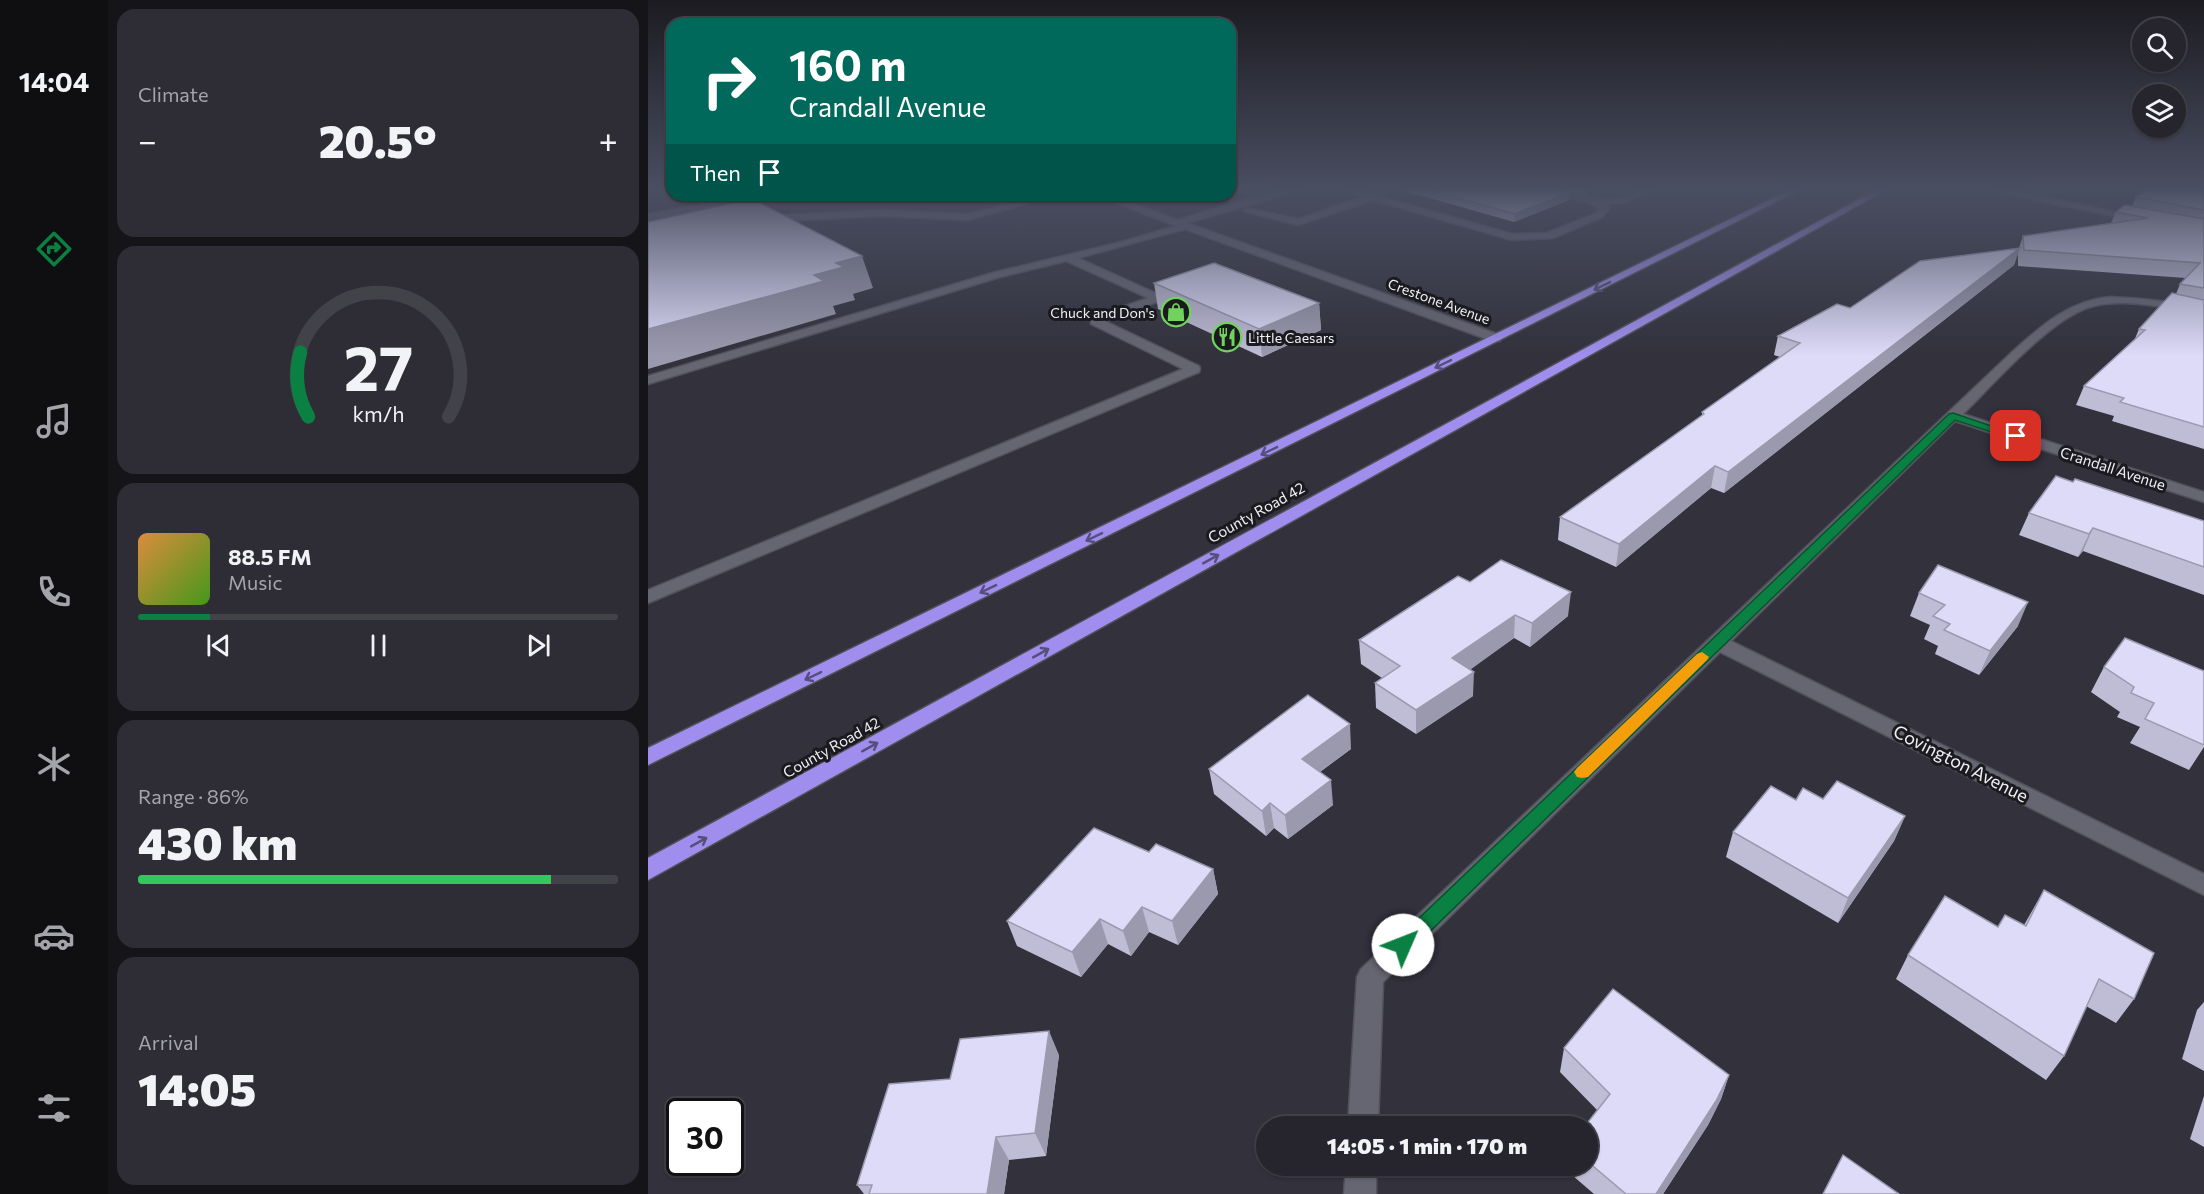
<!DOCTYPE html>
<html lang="en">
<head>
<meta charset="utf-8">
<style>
	body { margin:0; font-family:Commissioner,sans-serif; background:#2e2d35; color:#f1f3f6; height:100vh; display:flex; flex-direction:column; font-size:22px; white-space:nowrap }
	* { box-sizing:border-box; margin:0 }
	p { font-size:20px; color:#a4a5aa }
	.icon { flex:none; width:33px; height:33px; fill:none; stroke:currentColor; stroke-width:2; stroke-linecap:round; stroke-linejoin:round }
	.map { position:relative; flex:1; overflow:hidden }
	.drawer { display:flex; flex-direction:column; gap:9px; padding:9px; background:#151419; width:540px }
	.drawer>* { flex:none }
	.banner { position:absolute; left:18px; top:18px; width:570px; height:183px; border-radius:18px; box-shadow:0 2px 4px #0004,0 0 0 2px #424249; background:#00695c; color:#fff; overflow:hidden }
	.tools { position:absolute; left:1484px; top:18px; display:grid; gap:12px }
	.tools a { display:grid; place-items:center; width:54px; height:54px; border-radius:50%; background:#26252d; box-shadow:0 2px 4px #0004,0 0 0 2px #424249; font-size:30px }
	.speed { position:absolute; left:18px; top:1098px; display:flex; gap:12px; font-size:30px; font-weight:700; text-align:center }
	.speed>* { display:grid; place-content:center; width:78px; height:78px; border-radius:50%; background:#26252d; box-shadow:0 2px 4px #0004,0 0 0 2px #424249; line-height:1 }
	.speed .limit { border:3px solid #111; border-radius:9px; background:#fff; color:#111 }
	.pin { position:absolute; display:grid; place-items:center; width:51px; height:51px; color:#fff; margin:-26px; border-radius:12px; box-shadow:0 3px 9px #0006 }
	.me { position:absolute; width:66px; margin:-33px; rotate:46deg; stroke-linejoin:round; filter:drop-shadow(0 0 4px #0008) }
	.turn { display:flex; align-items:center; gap:21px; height:126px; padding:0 24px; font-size:27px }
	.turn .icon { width:78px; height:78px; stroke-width:2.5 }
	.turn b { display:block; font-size:42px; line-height:51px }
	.then { display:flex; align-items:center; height:57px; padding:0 24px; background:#0003; gap:12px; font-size:22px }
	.big { font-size:45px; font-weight:800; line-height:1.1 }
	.drawer .widget { flex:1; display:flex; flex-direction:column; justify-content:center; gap:9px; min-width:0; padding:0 21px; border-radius:18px; background:#2e2d35 }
	.drawer .dial { align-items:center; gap:0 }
	.dial svg { height:156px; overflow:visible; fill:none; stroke:#424249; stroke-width:7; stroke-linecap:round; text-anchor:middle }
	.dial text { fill:#f1f3f6; stroke:none }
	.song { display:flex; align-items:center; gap:18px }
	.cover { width:72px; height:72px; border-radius:9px; background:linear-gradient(135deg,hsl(30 70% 55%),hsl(100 70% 35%)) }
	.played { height:6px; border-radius:3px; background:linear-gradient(90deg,#0b8043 15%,#424249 15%) }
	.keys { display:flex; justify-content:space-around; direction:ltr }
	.heat { display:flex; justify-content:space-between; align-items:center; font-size:33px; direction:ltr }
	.charge { height:9px; border-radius:4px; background:linear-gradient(90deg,#34c759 86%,#424249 0) }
	.trip { position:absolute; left:608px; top:1116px; width:342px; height:60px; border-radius:30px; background:#26252d; box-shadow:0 2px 4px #0004,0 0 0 2px #424249; font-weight:800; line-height:60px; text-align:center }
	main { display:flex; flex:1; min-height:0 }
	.tab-bar { display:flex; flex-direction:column; width:108px; justify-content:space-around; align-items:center; background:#0f0f12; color:#a4a5aa }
	.tab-bar .icon { width:42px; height:42px }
	.tab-bar .selected { color:#0b8043 }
	.tab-bar b { font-size:27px; color:#f1f3f6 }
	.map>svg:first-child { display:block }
</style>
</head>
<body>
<main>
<nav class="tab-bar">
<b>14:04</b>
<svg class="icon selected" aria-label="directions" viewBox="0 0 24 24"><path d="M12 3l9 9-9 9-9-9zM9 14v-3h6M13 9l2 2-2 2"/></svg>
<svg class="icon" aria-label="music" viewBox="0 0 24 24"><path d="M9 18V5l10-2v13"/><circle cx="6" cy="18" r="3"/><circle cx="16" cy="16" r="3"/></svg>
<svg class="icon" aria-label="phone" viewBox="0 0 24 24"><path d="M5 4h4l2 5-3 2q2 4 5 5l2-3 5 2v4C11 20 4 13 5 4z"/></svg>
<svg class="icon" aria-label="climate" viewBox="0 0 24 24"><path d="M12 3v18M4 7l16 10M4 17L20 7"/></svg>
<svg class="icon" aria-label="car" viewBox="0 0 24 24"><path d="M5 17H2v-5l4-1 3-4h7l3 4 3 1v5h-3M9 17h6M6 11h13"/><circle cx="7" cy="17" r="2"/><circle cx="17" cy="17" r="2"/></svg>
<svg class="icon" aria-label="filters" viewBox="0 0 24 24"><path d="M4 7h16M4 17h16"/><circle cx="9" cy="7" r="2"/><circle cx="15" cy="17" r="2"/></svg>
</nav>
<section class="drawer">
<div class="widget"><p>Climate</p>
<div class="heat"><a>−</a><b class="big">20.5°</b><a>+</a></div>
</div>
<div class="widget dial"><svg viewBox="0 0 100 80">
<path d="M14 69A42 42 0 1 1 86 69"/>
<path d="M14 69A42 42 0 0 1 10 36" stroke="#0b8043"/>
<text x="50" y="56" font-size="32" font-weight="700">27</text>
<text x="50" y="72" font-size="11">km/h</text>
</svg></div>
<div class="widget">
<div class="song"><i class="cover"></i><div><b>88.5 FM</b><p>Music</p></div></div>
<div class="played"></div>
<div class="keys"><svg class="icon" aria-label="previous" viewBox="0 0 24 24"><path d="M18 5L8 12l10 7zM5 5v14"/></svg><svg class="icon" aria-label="pause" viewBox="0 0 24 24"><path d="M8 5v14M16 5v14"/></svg><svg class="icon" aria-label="next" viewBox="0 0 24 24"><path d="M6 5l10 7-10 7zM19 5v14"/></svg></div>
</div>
<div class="widget"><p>Range · 86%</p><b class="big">430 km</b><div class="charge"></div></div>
<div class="widget"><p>Arrival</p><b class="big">14:05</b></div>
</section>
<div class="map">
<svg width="1556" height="1194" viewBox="0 0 1556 1194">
	<rect width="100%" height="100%" fill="#32313c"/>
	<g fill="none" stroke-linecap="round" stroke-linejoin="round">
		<g stroke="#51515a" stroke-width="3">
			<g id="minor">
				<polygon points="646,189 658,189 539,223 852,335 852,341 844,341 537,229 430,258 514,296 514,300 457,321 551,366 552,369 551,372 0,603 0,590 535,369 443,324 443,318 500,298 418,261 352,277 0,384 0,376 344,273 469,243 528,226 447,195 461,195 530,220 604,197"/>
				<path d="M693 189H706L864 234 899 233 948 213 951 209 943 203 894 191 893 189C919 189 943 201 970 198 983 197 992 188 1006 189L976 203 957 204 962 208 954 217 905 238 864 240 725 200 650 225 595 211 600 208 650 219 715 197Z"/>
				<polygon points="1344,189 1360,189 1495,218 1490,221 1348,192"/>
				<polygon points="111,195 132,195 127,198 0,220 0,214"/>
				<polygon points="394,195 410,195 320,220 233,216 136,221 117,225 112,222 136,215 233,210 320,214"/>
				<path d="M1462 297C1494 298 1525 302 1556 308V316C1522 308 1480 298 1446 306 1405 315 1345 385 1315 414L1556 492V502L1307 421 1083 641 1556 874V895L1072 652 735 982 730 1126H700L709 977 713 969 1364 352C1393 326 1422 300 1462 297Z"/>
				<polygon points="698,1166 728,1166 728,1194 696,1194"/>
			</g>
		</g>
		<g stroke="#51515a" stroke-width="3">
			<g id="highway">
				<polygon points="1144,189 1154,189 0,765 0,748"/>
				<polygon points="1230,189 1240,189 0,880 0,858"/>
			</g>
		</g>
		<use href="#minor" fill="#666572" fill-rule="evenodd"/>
		<use href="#highway" fill="#9f8eee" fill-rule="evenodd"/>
	</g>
	<g fill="#bfbcd6">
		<polygon points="750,189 949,189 937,194 915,190 921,200 866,222"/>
		<polygon points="1556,189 1556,449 1464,421 1466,416 1428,405 1436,386 1486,341 1491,329 1528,294 1532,284 1538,278 1370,266 1370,253 1366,265 1076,493 1063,488 968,567 910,540 912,517 1054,415 1054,412 1132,357 1126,355 1130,336 1202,308 1371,248 1375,236 1463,223 1468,212 1484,206 1488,197"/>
		<polygon points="506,283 671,303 673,330 614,357 510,309"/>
		<polygon points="1381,513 1556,521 1556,595 1435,551 1430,557 1371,535"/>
		<polygon points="822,582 920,616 882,647 866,638 822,669 825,696 768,734 728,708 727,683 734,678 713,664 711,640"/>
		<polygon points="1271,593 1370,626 1331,675 1287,654 1290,646 1276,639 1282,625 1262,616"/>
		<polygon points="1456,667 1556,671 1556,747 1541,770 1482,743 1492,727 1469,717 1472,712 1443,692"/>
		<polygon points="703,749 672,772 685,805 640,839 626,828 618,836 566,794 561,769"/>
		<polygon points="1175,799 1257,816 1246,841 1190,923 1078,857 1085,832 1148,800"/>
		<polygon points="501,852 565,869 570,894 530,945 501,932 483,956 460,944 433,977 369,946 359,921"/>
		<polygon points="1396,890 1486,999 1468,1023 1438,1006 1416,1056 1398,1080 1248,979 1260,955 1350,926 1376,925"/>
		<polygon points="1556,1002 1556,1071 1534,1059 1549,1010"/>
		<polygon points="916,1048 1081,1075 1073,1099 1060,1125 1015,1194 946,1194 917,1169 918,1166 939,1166 939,1126 949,1110 912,1072"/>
		<polygon points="411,1055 398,1156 361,1160 356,1194 216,1194 209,1185 302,1079"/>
		<polygon points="1556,1096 1556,1147 1542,1139"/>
	</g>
	<g fill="#9b99ae">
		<polygon points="938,189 949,189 937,194"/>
		<polygon points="922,192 921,200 866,222 867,214"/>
		<polygon points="1372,248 1366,265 1076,493 1080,472"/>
		<polygon points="214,256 225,288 205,294 207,300 185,306 188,314 0,369 0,329 166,275 188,263"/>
		<polygon points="671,303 673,330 614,357 611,329"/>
		<polygon points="1067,466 1063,488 968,567 971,544"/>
		<polygon points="1445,528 1435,551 1430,557 1441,534"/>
		<polygon points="923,592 920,616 882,647 884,623"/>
		<polygon points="1380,602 1370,626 1331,675 1342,651"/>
		<polygon points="867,615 866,638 804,683 804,658"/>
		<polygon points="826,672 825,696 768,734 768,710"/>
		<polygon points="702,724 703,749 656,783 654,759"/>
		<polygon points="683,780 685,805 640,839 637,815"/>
		<polygon points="622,803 626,828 618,836 614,811"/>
		<polygon points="1257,816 1246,841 1190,923 1200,898"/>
		<polygon points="565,869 570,894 530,945 524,921"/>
		<polygon points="494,907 501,932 483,956 475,931"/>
		<polygon points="452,919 460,944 433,977 424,952"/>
		<polygon points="401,1031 411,1055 398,1156 387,1133"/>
		<polygon points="1081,1075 1073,1099 1060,1125 1015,1194 1008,1194"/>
		<polygon points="348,1137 361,1160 356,1194 339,1194"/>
	</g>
	<g fill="#dedbf9" stroke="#9b99ae" stroke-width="1.5">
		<polygon points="778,189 907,189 922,192 867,214"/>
		<polygon points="1499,189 1556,189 1556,210 1488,197"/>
		<polygon points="104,199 214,256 188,263 196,267 166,275 176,281 0,329 0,222"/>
		<polygon points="1477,205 1556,219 1556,288 1532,284 1552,263 1376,250 1375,236 1500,218 1468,212"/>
		<polygon points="1372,248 1080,472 1067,466 971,544 912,517 1056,414 1054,412 1152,343 1130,336 1189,304 1202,308 1272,261"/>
		<polygon points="566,263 671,303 611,329 506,283"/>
		<polygon points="1524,293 1556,300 1556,427 1472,402 1476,398 1436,386 1497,330 1491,329"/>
		<polygon points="1408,476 1425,482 1427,479 1556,521 1556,567 1445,528 1441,534 1381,513"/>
		<polygon points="853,560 923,592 884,623 867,615 804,658 826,672 768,710 727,683 752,666 711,640 810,576 822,582"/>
		<polygon points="1290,565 1380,602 1342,651 1296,630 1302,624 1285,616 1297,605 1271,593"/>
		<polygon points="1477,638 1556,671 1556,745 1497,719 1506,703 1483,693 1486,687 1456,667"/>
		<polygon points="660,695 702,724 654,759 683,780 637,815 622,803 614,811 561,769"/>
		<polygon points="1189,781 1257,816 1200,898 1085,832 1123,786 1148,800 1155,788 1175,799"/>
		<polygon points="446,828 501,852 508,844 565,869 524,921 494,907 475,931 452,919 424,952 359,921"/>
		<polygon points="1396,890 1506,953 1486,999 1451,979 1416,1056 1260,955 1297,896 1350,927 1357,915 1378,926"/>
		<polygon points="965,989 1081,1075 1068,1101 1008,1194 978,1194 939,1161 939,1126 937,1126 962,1094 916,1048"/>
		<polygon points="401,1031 387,1133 348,1137 339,1194 221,1194 224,1185 209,1185 241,1084 302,1079 312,1039"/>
		<polygon points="1195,1155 1251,1194 1175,1194"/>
	</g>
	<defs><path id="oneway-shaft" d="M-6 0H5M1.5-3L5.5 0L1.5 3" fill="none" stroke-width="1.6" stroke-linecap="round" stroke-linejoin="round" transform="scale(1.5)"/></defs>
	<g stroke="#564e7c">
		<use href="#oneway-shaft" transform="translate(954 286) rotate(154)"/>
		<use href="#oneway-shaft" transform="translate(795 364) rotate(154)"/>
		<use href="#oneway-shaft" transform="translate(621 451) rotate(154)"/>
		<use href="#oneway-shaft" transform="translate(446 537) rotate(154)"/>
		<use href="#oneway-shaft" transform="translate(563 559) rotate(-29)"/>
		<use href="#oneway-shaft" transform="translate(340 589) rotate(154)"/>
		<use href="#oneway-shaft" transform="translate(393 653) rotate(-29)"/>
		<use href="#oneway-shaft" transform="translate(165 676) rotate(154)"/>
		<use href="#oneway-shaft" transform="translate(222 747) rotate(-29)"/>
		<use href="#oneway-shaft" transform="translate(51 842) rotate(-29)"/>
	</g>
	<linearGradient id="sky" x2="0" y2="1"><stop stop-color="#1c1b21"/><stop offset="0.53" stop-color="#494e61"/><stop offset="1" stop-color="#494e61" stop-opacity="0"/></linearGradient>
	<rect width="1556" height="356" fill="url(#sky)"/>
	<polygon fill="#0b8043" stroke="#07532c" stroke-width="1.5" points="1305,413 1373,436 1368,440 1307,420 762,951 755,953 749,951 746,945 749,939 1301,414"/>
	<polygon fill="#f59e0b" points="1054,652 1061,657 1059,660 940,777 934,778 929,777 926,772 929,768 1049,654"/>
	<defs>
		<g id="shop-ring" transform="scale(1.5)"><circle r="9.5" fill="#1a1a1f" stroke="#71d25e" stroke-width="1.5"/><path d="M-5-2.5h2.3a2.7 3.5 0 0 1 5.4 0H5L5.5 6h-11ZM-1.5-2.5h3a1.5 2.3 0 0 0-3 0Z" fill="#71d25e"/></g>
		<g id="restaurant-ring" transform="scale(1.5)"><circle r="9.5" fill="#1a1a1f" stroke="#71d25e" stroke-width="1.5"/><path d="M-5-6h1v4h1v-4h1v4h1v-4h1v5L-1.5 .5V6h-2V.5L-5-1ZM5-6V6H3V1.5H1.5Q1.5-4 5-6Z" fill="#71d25e"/></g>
	</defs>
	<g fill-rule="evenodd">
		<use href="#shop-ring" x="528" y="312"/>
		<use href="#restaurant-ring" x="579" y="337"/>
	</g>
	<g text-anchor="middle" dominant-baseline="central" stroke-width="6" stroke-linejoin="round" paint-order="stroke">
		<g font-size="14" fill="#efeff6" stroke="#1a1a1f">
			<text transform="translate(791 301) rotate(20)">Crestone Avenue</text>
		</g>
		<g font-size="14" fill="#efeff6" stroke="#1a1a1f" text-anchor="end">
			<text x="507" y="312">Chuck and Don's</text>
			<text x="600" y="337" text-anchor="start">Little Caesars</text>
		</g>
		<g font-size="15" fill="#efeff6" stroke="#1a1a1f">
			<text transform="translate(1465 468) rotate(18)">Crandall Avenue</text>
			<text transform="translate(608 512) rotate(-29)">County Road 42</text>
			<text transform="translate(183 747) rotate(-29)">County Road 42</text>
		</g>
		<g font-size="18" fill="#efeff6" stroke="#1a1a1f">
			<text transform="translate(1313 763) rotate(27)">Covington Avenue</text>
		</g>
	</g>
</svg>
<div class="tools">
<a><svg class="icon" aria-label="search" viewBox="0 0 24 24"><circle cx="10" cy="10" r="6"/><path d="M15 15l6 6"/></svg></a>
<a><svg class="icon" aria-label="layers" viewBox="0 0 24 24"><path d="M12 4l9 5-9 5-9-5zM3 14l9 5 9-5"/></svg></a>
</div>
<div class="speed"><div class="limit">30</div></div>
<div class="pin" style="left:1368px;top:436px;background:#d93025"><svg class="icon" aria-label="arrive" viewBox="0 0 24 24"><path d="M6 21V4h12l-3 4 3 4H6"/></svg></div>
<svg class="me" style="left:755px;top:945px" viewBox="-20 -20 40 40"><circle r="19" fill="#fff"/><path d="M0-13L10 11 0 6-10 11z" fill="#0b8043"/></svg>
<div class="trip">14:05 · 1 min · 170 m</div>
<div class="banner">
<div class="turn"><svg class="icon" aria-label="right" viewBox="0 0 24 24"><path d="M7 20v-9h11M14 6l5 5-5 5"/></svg><div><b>160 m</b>Crandall Avenue</div></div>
<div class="then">Then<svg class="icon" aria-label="arrive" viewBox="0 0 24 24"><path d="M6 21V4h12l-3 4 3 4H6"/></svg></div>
</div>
</div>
</main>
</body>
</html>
